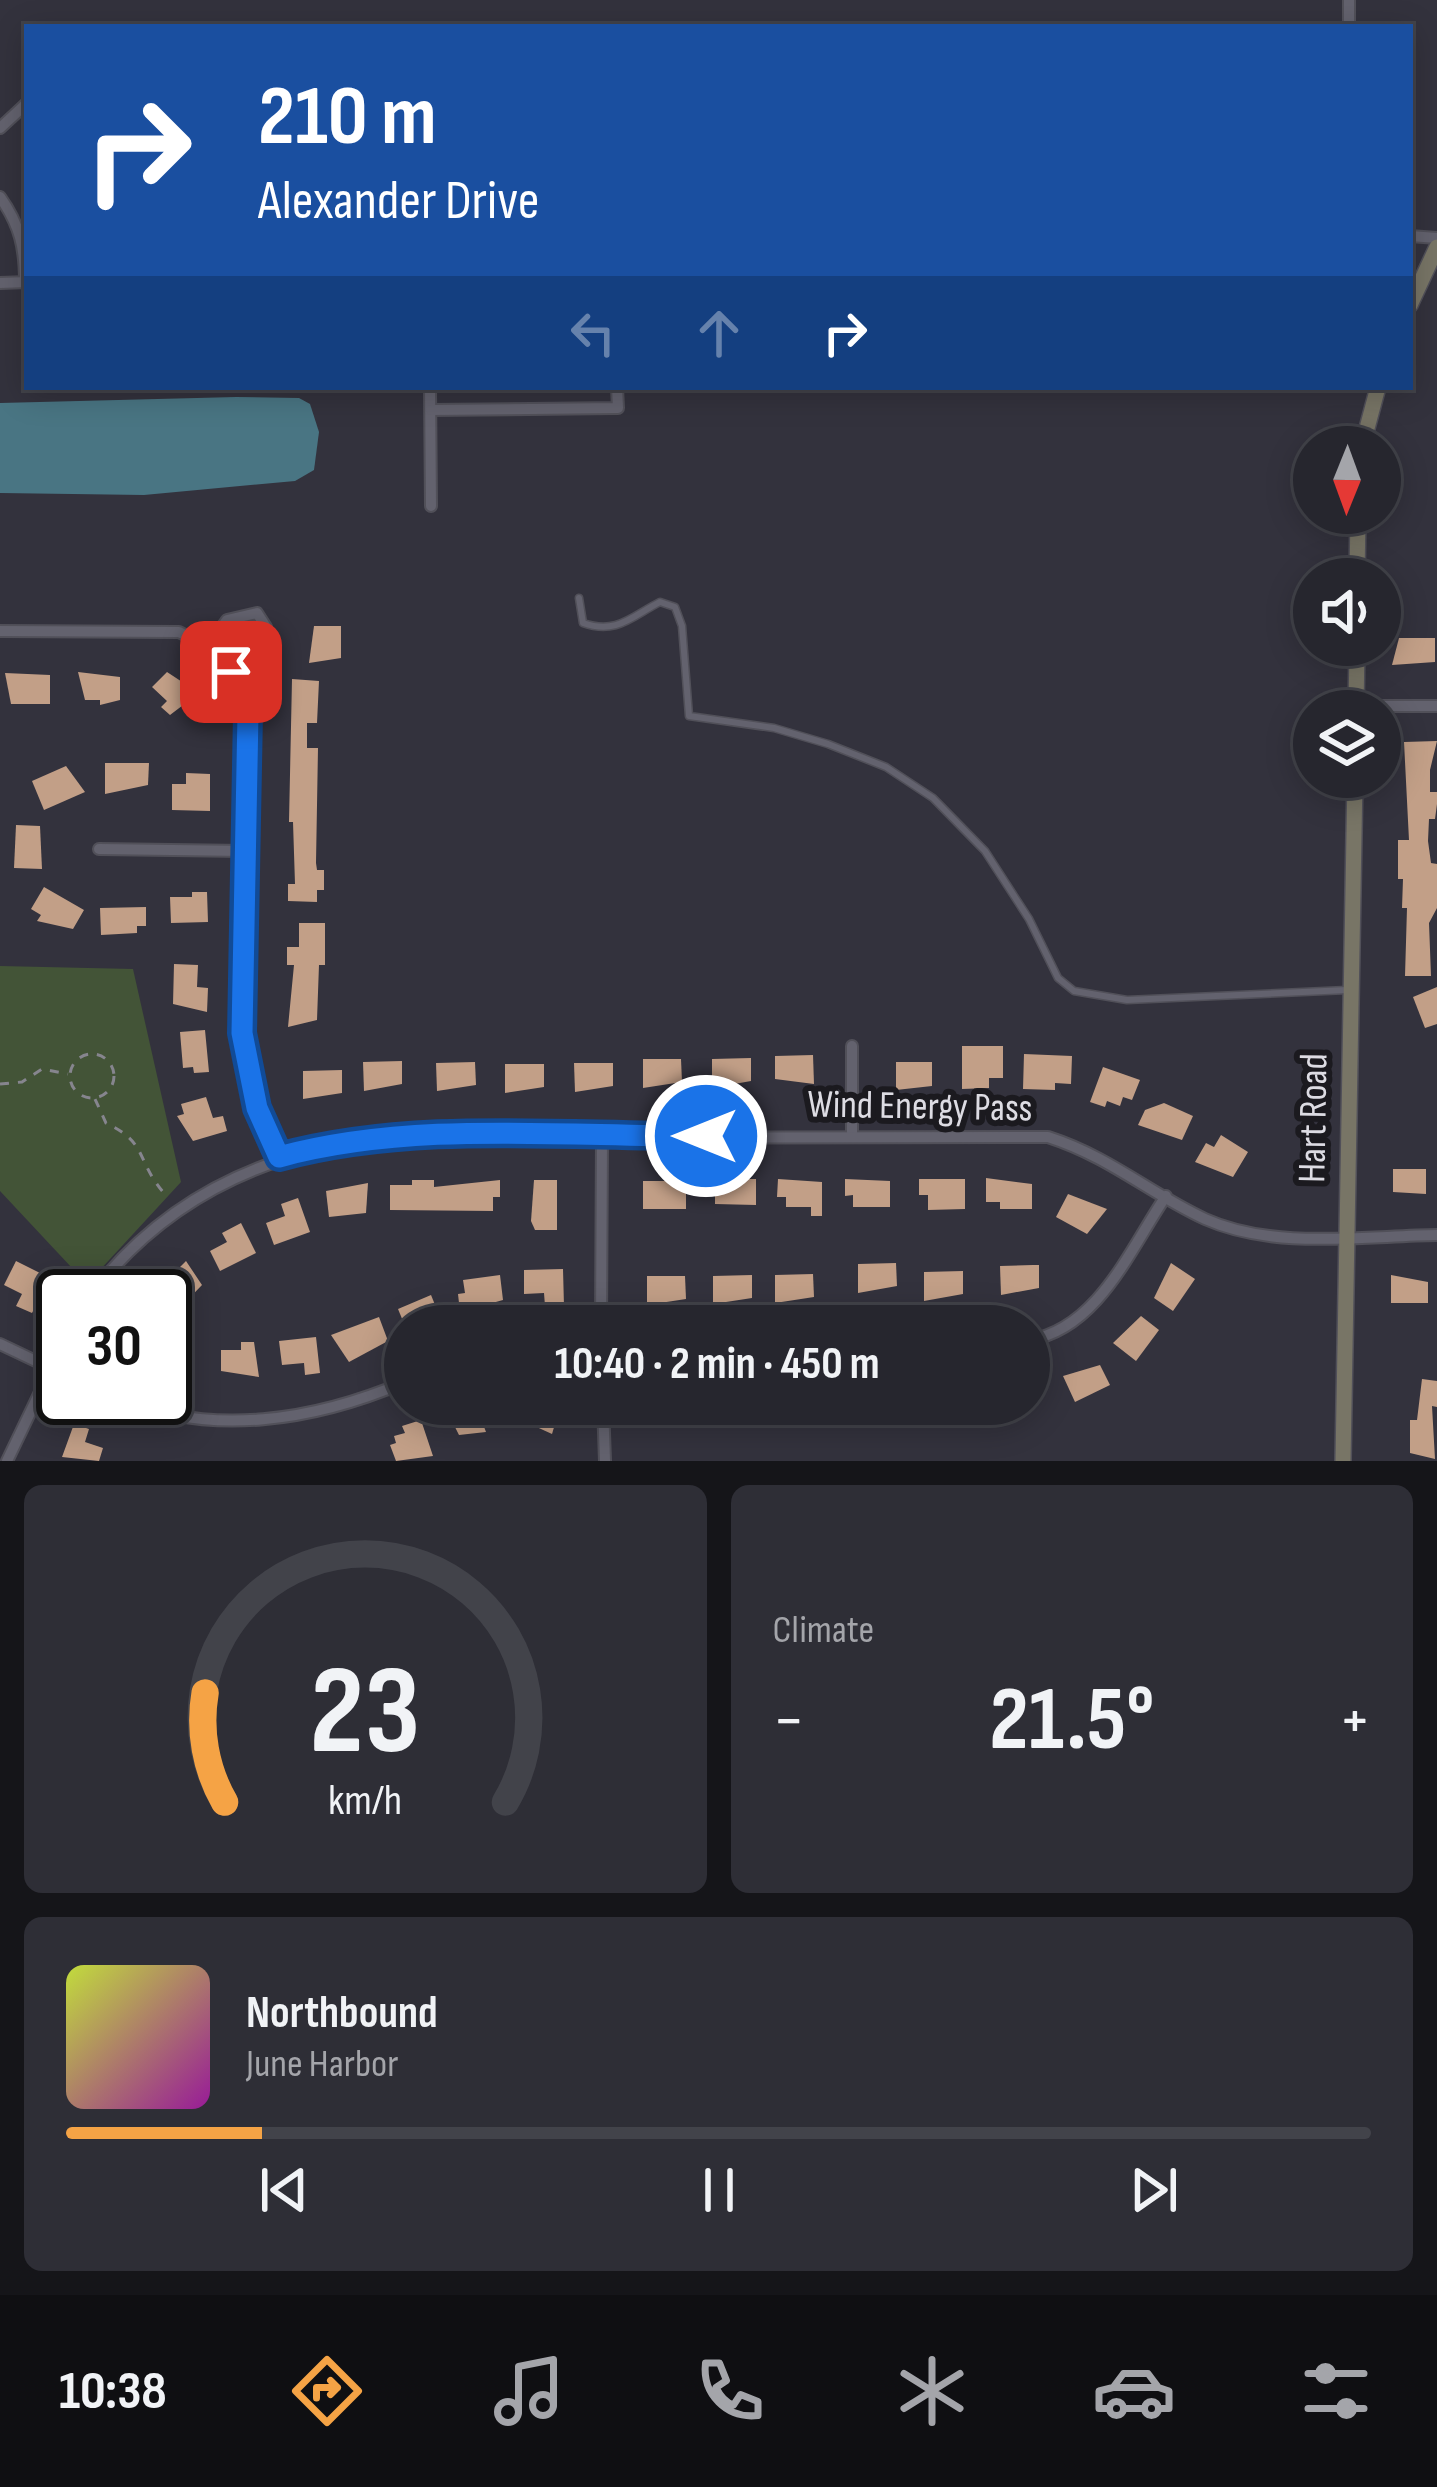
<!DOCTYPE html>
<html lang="en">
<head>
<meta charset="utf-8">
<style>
	body { margin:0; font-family:"Sofia Sans Condensed",sans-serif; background:#2e2e36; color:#f1f3f6; height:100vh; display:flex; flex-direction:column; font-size:45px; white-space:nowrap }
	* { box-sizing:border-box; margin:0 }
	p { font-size:39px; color:#a4a5aa }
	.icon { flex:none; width:66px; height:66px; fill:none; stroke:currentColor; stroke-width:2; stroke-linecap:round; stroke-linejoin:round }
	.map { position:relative; height:1461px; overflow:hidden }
	.drawer { display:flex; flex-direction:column; gap:24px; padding:24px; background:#151519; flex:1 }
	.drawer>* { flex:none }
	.hud { position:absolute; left:24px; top:24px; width:1389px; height:366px; border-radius:0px; box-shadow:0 6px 30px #0003,0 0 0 3px #42434a; background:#1a4fa0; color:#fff; overflow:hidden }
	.needle { width:78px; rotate:181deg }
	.fabs { position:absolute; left:1293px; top:426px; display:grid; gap:24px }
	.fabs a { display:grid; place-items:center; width:108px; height:108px; border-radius:50%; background:#26262e; box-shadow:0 6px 30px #0003,0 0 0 3px #42434a; font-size:60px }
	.speed { position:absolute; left:36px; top:1269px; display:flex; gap:24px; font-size:60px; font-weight:700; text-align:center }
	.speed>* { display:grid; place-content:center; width:156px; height:156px; border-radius:50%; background:#26262e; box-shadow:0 6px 30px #0003,0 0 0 3px #42434a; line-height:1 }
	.speed .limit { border:6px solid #111; border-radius:18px; background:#fff; color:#111 }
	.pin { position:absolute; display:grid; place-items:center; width:102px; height:102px; color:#fff; margin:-51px; border-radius:24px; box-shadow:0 6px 18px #0006 }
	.me { position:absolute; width:132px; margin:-66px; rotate:270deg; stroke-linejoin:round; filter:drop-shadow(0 0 9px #0008) }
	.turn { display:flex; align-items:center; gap:42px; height:252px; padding:0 36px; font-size:54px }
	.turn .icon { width:156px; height:156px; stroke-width:2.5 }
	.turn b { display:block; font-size:84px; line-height:102px }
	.lanes { display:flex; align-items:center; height:114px; padding:0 36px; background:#0003; justify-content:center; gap:60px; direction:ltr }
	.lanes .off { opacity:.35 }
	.big { font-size:90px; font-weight:700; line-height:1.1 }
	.drawer .widget { flex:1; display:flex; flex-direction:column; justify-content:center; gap:18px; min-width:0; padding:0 42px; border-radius:18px; background:#2e2e36 }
	.drawer .dial { align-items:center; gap:0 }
	.dial svg { height:312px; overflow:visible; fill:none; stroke:#42434a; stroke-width:7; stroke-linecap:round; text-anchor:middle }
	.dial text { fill:#f1f3f6; stroke:none }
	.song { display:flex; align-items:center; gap:36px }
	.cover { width:144px; height:144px; border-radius:18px; background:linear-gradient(135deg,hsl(70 70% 55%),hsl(300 70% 35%)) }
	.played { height:12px; border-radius:6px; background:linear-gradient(90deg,#f5a345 15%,#42434a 15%) }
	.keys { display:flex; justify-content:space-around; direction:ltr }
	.heat { display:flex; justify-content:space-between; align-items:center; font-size:66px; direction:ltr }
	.drawer .tiles { flex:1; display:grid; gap:24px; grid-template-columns:1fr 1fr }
	.widget:last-child { grid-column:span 2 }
	.trip { position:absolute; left:384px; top:1305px; width:666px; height:120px; border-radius:60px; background:#26262e; box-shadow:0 6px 30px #0003,0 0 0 3px #42434a; font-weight:700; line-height:120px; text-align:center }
	.menu { display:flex; height:192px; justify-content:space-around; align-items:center; background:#0f0f12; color:#a4a5aa }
	.menu .icon { width:84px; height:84px }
	.menu .active { color:#f5a345 }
	.menu b { font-size:54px; color:#f1f3f6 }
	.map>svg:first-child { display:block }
</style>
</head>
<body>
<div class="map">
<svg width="1437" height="1461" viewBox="0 0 1437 1461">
	<rect width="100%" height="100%" fill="#33323d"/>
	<polygon fill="#435437" points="0,966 133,969 181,1182 87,1284 0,1191"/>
	<polygon fill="#497583" points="236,397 299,398 310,404 319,432 314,470 295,481 144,495 0,493 0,403"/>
	<g fill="#c29f87">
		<polygon points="314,626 341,626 341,658 309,663"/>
		<polygon points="1399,638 1435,638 1435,662 1392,665"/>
		<polygon points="78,672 120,677 120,700 100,705 100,700 85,700"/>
		<polygon points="167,672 199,693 170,715 161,707 167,701 152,687"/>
		<polygon points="5,673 50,675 50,704 11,704"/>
		<polygon points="292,679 319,681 317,723 307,723 307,748 318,748 316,863 317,870 324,870 324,890 317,890 317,902 288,901 288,884 295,884 293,822 289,822"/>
		<polygon points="1437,741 1430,770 1430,792 1437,792 1437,804 1435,819 1429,819 1428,841 1431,863 1437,864 1437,908 1429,923 1431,976 1405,976 1407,908 1402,908 1403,879 1398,879 1398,840 1409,840 1404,742"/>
		<polygon points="105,763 149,763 148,785 105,794"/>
		<polygon points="66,766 85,792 44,810 32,781"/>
		<polygon points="186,773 210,774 210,811 172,810 172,784 186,784"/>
		<polygon points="16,825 40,826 42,869 14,868"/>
		<polygon points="44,887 84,910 73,929 37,921 41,915 31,909"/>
		<polygon points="192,892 207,892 208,922 171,923 170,897 192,897"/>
		<polygon points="146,907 146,926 137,926 137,933 101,935 100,908"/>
		<polygon points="299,923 325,923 325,965 319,965 317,1020 288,1027 294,965 287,965 287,947 299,947"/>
		<polygon points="174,964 198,965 197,987 208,988 207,1012 173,1004"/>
		<polygon points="1437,987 1437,1024 1425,1028 1413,997"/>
		<polygon points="205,1030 209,1072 194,1073 193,1067 183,1068 180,1032"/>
		<polygon points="962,1046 1003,1046 1003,1078 989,1078 989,1088 962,1089"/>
		<polygon points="1024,1054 1072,1056 1071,1084 1055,1083 1055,1090 1023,1089"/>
		<polygon points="813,1055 814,1084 775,1079 775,1056"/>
		<polygon points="751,1058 751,1081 712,1088 712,1059"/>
		<polygon points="643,1059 681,1059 682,1082 643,1088"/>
		<polygon points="402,1061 402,1084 364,1091 363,1062"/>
		<polygon points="475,1062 476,1085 437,1091 436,1063"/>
		<polygon points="896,1062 932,1062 932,1086 896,1090"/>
		<polygon points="574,1063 613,1063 613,1086 575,1092"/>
		<polygon points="505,1064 544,1064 544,1087 505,1093"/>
		<polygon points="1103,1067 1140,1080 1132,1100 1123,1097 1120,1106 1107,1101 1105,1107 1090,1102"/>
		<polygon points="342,1070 342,1093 303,1099 303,1071"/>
		<polygon points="206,1097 213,1118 223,1116 227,1131 193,1141 177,1116 184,1114 181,1104"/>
		<polygon points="1164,1103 1193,1116 1182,1140 1138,1125 1145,1110"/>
		<polygon points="1221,1135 1248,1152 1233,1177 1195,1162 1206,1143 1214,1147"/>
		<polygon points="1393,1169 1426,1169 1426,1194 1393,1192"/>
		<polygon points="986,1178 1032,1184 1032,1209 1000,1209 1000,1202 986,1202"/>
		<polygon points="727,1179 756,1179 756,1205 715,1204 715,1183"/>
		<polygon points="778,1179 822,1182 822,1216 811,1216 811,1207 786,1207 786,1197 777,1197"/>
		<polygon points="845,1179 890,1181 890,1207 853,1207 853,1195 845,1196"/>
		<polygon points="919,1179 965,1179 965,1209 928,1210 928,1195 919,1195"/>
		<polygon points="412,1180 434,1180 434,1187 500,1180 500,1197 493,1197 493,1211 390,1210 390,1185 412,1185"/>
		<polygon points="534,1180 557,1180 557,1230 535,1230 531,1221"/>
		<rect x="643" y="1181" width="43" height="28"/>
		<polygon points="368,1183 366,1213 329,1217 326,1191"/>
		<polygon points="1068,1194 1107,1209 1087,1234 1056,1217"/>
		<polygon points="298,1198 310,1232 274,1245 266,1223 285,1216 281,1204"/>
		<polygon points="241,1223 256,1253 220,1271 210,1251 227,1242 222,1233"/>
		<polygon points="16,1261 50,1278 32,1313 16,1306 22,1294 4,1285"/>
		<polygon points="186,1261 202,1285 173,1315 165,1307 165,1296 151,1296"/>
		<polygon points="896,1263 897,1286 858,1293 858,1264"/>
		<polygon points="1171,1263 1195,1279 1173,1311 1154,1298"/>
		<polygon points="1033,1265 1039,1265 1039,1288 1001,1295 1000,1266"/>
		<polygon points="563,1269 564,1306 545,1306 544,1293 524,1294 524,1270"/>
		<polygon points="963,1271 963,1294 924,1301 924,1272"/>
		<polygon points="813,1274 814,1297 775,1303 775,1275"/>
		<polygon points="500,1275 503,1300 460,1312 458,1294 465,1293 463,1280"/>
		<polygon points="752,1275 752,1298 713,1304 713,1276"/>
		<polygon points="1391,1275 1428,1282 1428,1303 1391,1303"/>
		<polygon points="647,1276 685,1276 686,1299 647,1305"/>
		<polygon points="431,1295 440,1317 405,1326 398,1309"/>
		<polygon points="1141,1316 1159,1330 1136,1361 1113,1343"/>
		<polygon points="379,1317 388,1341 349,1362 331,1335"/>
		<polygon points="316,1337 320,1373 305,1375 304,1363 282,1365 279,1341"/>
		<polygon points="241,1342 254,1342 259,1377 221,1371 221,1350 241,1350"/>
		<polygon points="1100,1365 1110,1385 1075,1402 1063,1376"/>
		<polygon points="1422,1379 1437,1381 1437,1407 1432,1406 1435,1459 1410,1453 1410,1420 1417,1420"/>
		<polygon points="456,1404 486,1404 493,1420 483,1424 486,1432 459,1435 453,1423 447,1425 441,1411"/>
		<polygon points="523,1404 561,1404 552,1434 519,1419"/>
		<rect x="644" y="1404" width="39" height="19"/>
		<rect x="717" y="1404" width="39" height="13"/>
		<polygon points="421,1420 433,1456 396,1461 390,1445 396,1443 394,1436 405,1433 402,1426"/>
		<polygon points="74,1424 89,1429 85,1442 103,1448 99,1461 62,1457"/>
	</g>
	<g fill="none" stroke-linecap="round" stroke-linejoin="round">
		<g stroke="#515059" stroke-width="9">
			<path id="lane" d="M579 598 583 623C617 635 632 616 660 602L675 607 682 626 689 716 774 728 828 744 886 767 933 798 985 851 1029 919 1058 978 1074 991 1127 1000 1347 990"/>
		</g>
		<g stroke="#515059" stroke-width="14">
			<g id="street">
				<polyline points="1349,27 1349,0"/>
				<polyline points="0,128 27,103"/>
				<path d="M0 197C20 225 25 248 25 282"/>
				<polyline points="1410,236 1437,238"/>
				<polyline points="0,283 27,282"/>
				<polyline points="430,387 431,506"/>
				<polyline points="431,410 618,408 617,387"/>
				<polyline points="0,631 179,632 220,653 245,696 242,1033 258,1108 279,1157"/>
				<polyline points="209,645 227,620 257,613 266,627 263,640 231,672"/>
				<polyline points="1356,706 1437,706"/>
				<polyline points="99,849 245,851"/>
				<polyline points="852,1046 852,1135"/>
				<path d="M90 1296C164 1198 268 1150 388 1138L1048 1137C1110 1157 1149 1193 1205 1219 1274 1250 1363 1236 1437 1235"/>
				<polyline points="601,1326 602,1137"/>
				<path d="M1029 1340C1098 1329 1130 1249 1166 1196"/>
				<polyline points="0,1344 63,1374"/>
				<path d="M119 1398C211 1438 316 1420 405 1382"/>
				<polyline points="603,1404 605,1461"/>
				<polyline points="7,1461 63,1344"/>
			</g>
		</g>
		<g stroke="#515059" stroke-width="18">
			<g id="secondary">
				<polyline points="1410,305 1437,247"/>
				<polyline points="1362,447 1378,387"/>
				<polyline points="1357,579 1358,513"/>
				<polyline points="1356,711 1357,645"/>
				<polyline points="1343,1461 1355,777"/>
			</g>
		</g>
		<g stroke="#86858e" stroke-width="3" stroke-dasharray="9 9" stroke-linecap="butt">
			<circle cx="92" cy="1076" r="22"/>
			<polyline points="0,1084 22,1082 42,1069 68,1074"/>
			<path d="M95 1099 106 1123C148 1143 135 1158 163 1192"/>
		</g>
		<use href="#lane" stroke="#63626e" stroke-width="6"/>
		<use href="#street" stroke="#63626e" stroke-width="10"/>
		<use href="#secondary" stroke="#787566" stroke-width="15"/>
	</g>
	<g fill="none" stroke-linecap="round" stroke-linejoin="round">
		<g stroke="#114b97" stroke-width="30">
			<path id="route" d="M231 672 248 713 242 1033 257 1108 279 1157C415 1120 567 1137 706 1136"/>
		</g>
		<use href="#route" stroke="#1a73e8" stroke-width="21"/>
	</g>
	<g text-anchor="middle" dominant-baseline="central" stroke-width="12" stroke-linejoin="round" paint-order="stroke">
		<g font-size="39" fill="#dddce3" stroke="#1b1a1f">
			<text transform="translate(920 1107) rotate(1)">Wind Energy Pass</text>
			<text transform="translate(1314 1118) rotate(-89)">Hart Road</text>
		</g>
	</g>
</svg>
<div class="fabs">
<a><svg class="needle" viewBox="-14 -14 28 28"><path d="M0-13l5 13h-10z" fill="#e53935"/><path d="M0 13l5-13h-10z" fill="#a4a5aa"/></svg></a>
<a><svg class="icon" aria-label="sound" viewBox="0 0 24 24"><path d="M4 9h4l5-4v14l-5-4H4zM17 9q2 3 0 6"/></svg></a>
<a><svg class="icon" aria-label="layers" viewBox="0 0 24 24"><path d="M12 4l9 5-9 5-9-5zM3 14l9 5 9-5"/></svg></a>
</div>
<div class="speed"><div class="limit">30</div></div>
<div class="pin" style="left:231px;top:672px;background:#d93025"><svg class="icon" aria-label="arrive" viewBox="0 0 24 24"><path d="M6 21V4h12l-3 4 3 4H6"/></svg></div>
<svg class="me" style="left:706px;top:1136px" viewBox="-20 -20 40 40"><circle r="17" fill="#1a73e8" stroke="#fff" stroke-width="3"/><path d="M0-11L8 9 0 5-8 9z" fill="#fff"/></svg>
<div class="trip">10:40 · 2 min · 450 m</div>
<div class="hud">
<div class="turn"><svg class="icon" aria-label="right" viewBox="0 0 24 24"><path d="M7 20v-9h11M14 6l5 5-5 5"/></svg><div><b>210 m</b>Alexander Drive</div></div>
<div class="lanes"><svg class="icon off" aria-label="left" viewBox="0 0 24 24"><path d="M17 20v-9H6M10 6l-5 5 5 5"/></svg><svg class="icon off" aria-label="ahead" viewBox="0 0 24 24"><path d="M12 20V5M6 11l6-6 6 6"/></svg><svg class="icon" aria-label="right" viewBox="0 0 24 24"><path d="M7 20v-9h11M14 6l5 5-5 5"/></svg></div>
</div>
</div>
<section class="drawer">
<div class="tiles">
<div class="widget dial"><svg viewBox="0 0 100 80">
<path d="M14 69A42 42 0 1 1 86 69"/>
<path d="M14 69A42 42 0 0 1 9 41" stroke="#f5a345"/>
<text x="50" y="56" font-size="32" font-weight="700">23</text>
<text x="50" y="72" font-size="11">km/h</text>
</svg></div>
<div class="widget"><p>Climate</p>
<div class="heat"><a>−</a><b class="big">21.5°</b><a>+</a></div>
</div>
<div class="widget">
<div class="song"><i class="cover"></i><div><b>Northbound</b><p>June Harbor</p></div></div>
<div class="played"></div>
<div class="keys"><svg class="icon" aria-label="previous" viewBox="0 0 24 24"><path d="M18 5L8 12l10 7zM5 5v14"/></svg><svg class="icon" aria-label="pause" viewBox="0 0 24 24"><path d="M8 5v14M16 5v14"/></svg><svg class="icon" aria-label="next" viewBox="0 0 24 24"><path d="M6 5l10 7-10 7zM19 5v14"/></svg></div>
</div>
</div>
</section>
<nav class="menu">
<b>10:38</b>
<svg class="icon active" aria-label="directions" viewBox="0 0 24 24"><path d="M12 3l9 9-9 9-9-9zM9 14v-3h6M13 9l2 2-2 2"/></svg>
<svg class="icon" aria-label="music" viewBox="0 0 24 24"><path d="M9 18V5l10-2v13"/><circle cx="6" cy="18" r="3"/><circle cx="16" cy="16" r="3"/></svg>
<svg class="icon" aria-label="phone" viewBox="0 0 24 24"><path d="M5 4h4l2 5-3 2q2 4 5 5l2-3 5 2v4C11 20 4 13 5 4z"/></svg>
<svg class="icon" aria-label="climate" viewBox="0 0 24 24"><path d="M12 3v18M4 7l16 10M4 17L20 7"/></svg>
<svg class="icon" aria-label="car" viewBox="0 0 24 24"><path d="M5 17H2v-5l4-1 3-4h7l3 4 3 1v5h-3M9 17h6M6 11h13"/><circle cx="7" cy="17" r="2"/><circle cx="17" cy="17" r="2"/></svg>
<svg class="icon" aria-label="filters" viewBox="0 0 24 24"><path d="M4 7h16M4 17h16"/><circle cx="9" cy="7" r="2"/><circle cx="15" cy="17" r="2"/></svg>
</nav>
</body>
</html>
